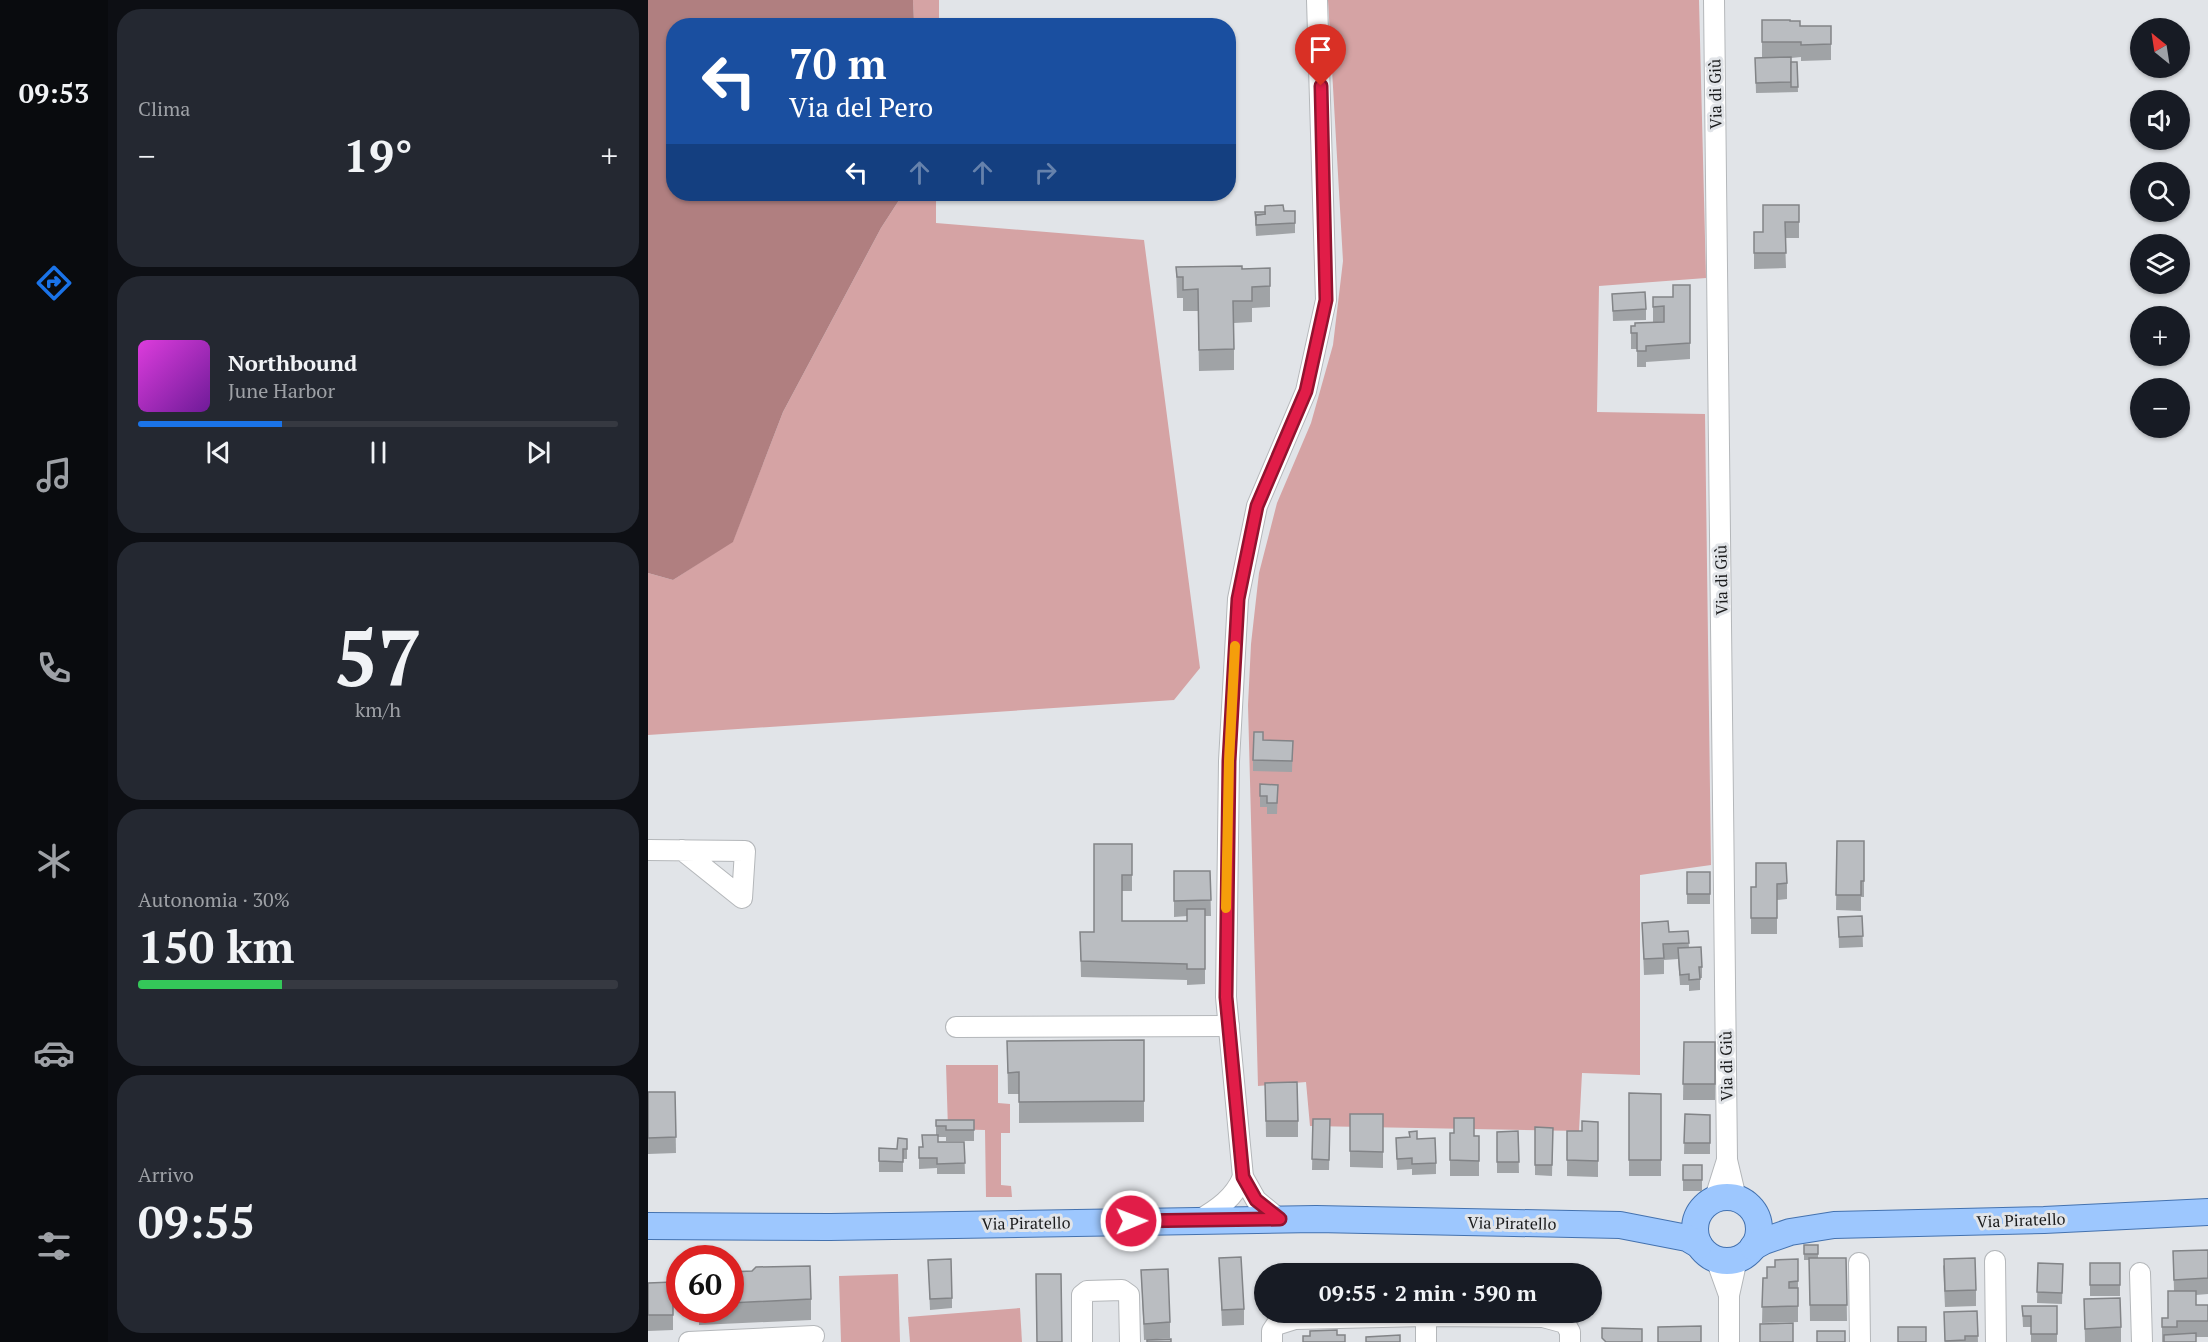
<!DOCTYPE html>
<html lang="it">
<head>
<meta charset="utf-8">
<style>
	body { margin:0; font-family:"PT Serif",serif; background:#242831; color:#f1f3f6; height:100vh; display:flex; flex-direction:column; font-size:22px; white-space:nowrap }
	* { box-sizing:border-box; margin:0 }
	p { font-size:20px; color:#9ea1a6 }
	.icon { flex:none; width:33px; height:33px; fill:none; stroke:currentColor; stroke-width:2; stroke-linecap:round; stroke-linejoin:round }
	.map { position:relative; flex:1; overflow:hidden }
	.sheet { display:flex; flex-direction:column; gap:9px; padding:9px; background:#0d0f14; width:540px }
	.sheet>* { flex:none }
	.guide { position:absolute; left:18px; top:18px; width:570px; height:183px; border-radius:24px; box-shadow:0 2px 4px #0004; background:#1a4fa0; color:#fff; overflow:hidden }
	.needle { width:39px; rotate:330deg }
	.tools { position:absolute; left:1482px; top:18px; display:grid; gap:12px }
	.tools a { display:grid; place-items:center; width:60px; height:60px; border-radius:50%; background:#171b24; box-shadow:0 2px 4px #0004; font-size:30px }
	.speed { position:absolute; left:18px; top:1245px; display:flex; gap:12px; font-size:30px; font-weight:700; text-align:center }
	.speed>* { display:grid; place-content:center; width:78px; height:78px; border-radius:50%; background:#171b24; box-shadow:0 2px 4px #0004; line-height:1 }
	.speed .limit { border:9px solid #d22; background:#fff; color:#111 }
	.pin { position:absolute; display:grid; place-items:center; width:51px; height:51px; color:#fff; margin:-62px -26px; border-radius:50% 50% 50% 0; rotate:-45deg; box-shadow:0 0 6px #0007 }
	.pin .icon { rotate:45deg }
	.me { position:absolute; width:66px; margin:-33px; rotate:89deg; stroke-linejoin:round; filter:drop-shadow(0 0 4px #0008) }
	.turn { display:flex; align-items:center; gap:21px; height:126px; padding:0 24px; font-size:27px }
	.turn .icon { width:78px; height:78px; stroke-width:2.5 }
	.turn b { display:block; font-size:42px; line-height:51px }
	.lanes { display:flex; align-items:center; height:57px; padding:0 24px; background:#0003; justify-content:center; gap:30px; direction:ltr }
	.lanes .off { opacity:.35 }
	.big { font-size:45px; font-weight:600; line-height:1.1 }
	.sheet .tile { flex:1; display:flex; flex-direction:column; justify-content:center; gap:9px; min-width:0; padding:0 21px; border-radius:24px; background:#242831 }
	.sheet .dial { align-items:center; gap:0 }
	.dial b { font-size:78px; line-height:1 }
	.song { display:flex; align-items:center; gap:18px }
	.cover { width:72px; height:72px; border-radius:9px; background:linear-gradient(135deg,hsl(300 70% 55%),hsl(280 70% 35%)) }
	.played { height:6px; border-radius:3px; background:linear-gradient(90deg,#1a73e8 30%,#363941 30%) }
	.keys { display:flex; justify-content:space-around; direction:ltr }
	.heat { display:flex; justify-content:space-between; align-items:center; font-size:33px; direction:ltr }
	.charge { height:9px; border-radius:4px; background:linear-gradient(90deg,#34c759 30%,#363941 0) }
	.trip { position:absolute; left:606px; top:1263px; width:348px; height:60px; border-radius:30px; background:#171b24; box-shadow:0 2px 4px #0004; font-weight:600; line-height:60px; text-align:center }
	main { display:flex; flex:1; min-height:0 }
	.tab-bar { display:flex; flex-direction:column; width:108px; justify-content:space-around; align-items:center; background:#090b0e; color:#9ea1a6 }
	.tab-bar .icon { width:42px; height:42px }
	.tab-bar .on { color:#1a73e8 }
	.tab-bar b { font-size:27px; color:#f1f3f6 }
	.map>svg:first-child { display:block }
</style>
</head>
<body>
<main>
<nav class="tab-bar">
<b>09:53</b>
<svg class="icon on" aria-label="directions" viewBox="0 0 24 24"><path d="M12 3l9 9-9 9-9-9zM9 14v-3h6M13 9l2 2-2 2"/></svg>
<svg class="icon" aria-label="music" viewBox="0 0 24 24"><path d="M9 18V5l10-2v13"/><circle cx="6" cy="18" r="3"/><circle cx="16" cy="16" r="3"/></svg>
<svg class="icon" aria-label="phone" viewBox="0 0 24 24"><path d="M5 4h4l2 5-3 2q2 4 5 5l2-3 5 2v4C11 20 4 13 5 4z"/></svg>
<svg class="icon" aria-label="climate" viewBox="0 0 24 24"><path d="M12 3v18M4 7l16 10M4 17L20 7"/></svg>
<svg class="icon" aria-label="car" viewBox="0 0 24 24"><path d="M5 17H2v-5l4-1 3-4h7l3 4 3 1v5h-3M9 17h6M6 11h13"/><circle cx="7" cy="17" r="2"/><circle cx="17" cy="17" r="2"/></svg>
<svg class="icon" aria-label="filters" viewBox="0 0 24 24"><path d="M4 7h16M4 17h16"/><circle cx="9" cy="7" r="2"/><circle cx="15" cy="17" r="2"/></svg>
</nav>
<section class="sheet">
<div class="tile"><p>Clima</p>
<div class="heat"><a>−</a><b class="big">19°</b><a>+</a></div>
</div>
<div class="tile">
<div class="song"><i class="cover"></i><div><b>Northbound</b><p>June Harbor</p></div></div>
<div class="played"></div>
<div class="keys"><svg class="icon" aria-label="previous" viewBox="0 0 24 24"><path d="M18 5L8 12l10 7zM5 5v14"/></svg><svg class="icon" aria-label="pause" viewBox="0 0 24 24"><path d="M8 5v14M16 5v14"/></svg><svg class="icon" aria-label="next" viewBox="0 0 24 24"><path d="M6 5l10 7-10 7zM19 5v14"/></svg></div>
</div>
<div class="tile dial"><b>57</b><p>km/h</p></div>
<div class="tile"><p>Autonomia · 30%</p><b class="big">150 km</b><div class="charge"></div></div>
<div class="tile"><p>Arrivo</p><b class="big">09:55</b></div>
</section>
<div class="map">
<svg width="1560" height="1342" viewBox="0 0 1560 1342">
	<rect width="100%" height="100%" fill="#e1e4e8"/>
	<g fill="#d5a3a4">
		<polygon points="265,0 291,0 291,25 266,25"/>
		<polygon points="680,0 1051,0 1058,278 951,286 949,412 1057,414 1063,865 992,875 992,1075 934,1073 931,1131 662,1126 658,1082 610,1086 600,705 603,644 611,573 629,503 663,423 685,345 695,261"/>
		<polygon points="255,194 288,194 288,223 496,240 552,668 526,700 0,735 0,573 25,580 85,541 135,412 233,228"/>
		<polygon points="298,1065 350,1065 350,1103 362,1104 362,1133 353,1133 353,1185 363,1186 364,1197 338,1197 337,1130 300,1129"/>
		<polygon points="250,1274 252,1342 193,1342 191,1276"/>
		<polygon points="372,1308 374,1342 262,1342 260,1317"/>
	</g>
	<polygon fill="#b07f80" points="0,0 265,0 266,22 266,26 26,26 26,194 255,194 233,228 135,412 85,542 25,580 0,573"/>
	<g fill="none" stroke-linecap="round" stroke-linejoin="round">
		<g stroke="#b4b7ba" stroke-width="22">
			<g id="minor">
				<polyline points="1066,0 1079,1160"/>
				<polyline points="0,850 97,851 94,898 34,850"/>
				<polyline points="308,1027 581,1026"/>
				<polyline points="1067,1198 1079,1160 1088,1198"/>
				<polyline points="631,1219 608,1200 595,1177 578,997 581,761 590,599 609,506 658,391 678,300 669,0"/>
				<path d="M551 1220C570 1209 586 1198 595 1177"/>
				<polyline points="1068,1259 1081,1295 1089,1259"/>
				<polyline points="1347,1261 1348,1342"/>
				<polyline points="1211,1263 1212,1342"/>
				<polyline points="1492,1273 1494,1342"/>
				<polyline points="1081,1295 1081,1342"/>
				<polyline points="778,1316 778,1342"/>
				<polyline points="41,1342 166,1336"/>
				<polyline points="434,1342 434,1295 439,1291 474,1290 481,1295 482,1342"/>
				<polyline points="624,1342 624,1331 628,1325 647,1319 778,1316 895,1317 917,1323 922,1332 922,1342"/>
			</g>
		</g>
		<g stroke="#4472af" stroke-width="28">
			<g id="major">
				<circle cx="1079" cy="1229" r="32"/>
				<polyline points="0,1226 182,1227 668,1219 972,1225 1039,1238 1051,1245"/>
				<polyline points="1105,1247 1116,1241 1142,1232 1186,1225 1396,1220 1560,1212"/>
			</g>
		</g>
		<use href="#minor" stroke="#fff" stroke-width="20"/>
		<use href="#major" stroke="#9dc7fe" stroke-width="26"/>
	</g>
	<g fill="#a0a3a6">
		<polygon points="1114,20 1142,21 1152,26 1183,26 1183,60 1153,61 1153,57 1143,58 1143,62 1149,62 1150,92 1108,93 1107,58 1114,57"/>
		<polygon points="1151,205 1151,238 1137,238 1138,268 1106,269 1106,232 1115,232"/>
		<polygon points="636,211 647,223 647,233 608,236 607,218"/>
		<polygon points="528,267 594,269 622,268 622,307 604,308 604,322 586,323 586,370 551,371 550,311 535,311 535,298 529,298"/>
		<polygon points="1042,285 1042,359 998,362 998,367 989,367 989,349 983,349 983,326 1005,323 1005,297 1025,297"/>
		<polygon points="964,294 998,309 998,320 965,321"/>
		<polygon points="615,740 645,741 644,772 605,771 605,760"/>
		<polygon points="612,784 630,785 629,814 619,814 619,807 612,807"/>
		<polygon points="1189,841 1216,841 1216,897 1213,897 1213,911 1188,910"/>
		<polygon points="484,844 484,891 474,891 474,921 539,921 539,916 526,917 526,871 562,871 563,916 557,916 557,984 539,985 539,980 433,977 432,932 446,932"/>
		<polygon points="1108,863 1139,883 1139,899 1129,900 1129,934 1103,934 1103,887 1108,887"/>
		<rect x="1039" y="872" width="23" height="32"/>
		<polygon points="1214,916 1215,947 1191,948 1190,917"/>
		<polygon points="994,923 1021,932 1040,931 1041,948 1054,967 1054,978 1052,978 1052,990 1041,991 1041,985 1032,985 1030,959 1016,960 1016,974 996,975"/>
		<polygon points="496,1040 496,1122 371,1123 371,1094 360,1094 359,1041"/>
		<polygon points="1036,1042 1067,1042 1067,1100 1035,1100"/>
		<polygon points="617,1083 650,1121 650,1137 618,1137"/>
		<polygon points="0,1092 27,1092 28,1153 0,1154"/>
		<polygon points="981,1093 1013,1094 1013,1176 981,1176"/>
		<polygon points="702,1114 735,1114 735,1168 702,1167"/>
		<polygon points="1037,1114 1062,1115 1062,1154 1036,1154"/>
		<polygon points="665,1119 682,1119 681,1170 664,1170"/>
		<polygon points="288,1120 326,1120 326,1141 298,1141 298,1137 290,1137 290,1142 316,1142 317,1174 289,1174 289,1168 271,1169 271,1147 274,1147 288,1135"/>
		<polygon points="950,1122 950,1177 919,1176 919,1131 934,1131"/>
		<polygon points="887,1127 905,1128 904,1176 887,1175"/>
		<polygon points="870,1131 871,1173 849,1173 849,1132"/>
		<polygon points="802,1133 831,1136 831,1176 802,1176"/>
		<polygon points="748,1138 769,1139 788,1163 788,1174 764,1175 764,1169 749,1170"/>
		<polygon points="259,1139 259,1159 255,1159 255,1172 231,1172 231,1148 249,1149"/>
		<rect x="1035" y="1165" width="19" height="26"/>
		<polygon points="1156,1245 1170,1245 1170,1258 1198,1258 1199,1321 1162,1321 1161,1260 1156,1260"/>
		<polygon points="1560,1250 1560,1294 1548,1295 1548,1305 1560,1305 1560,1337 1548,1337 1548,1342 1514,1342 1514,1318 1520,1318 1526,1291 1525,1251"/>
		<polygon points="571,1258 596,1309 596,1325 574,1326"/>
		<polygon points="1150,1259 1150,1322 1114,1323 1115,1278 1119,1278 1127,1267"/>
		<polygon points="280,1260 304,1298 304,1308 282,1310"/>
		<polygon points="1390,1263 1415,1264 1414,1304 1389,1303"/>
		<rect x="1442" y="1263" width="30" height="33"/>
		<polygon points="1295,1265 1328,1290 1328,1306 1297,1307"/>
		<polygon points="493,1270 522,1322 522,1338 496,1340"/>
		<polygon points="82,1272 163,1299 163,1320 51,1325 51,1310 82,1310"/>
		<polygon points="25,1282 25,1330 0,1331 0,1283"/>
		<polygon points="1436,1299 1473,1327 1473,1342 1437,1342"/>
		<polygon points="1374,1306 1409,1306 1409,1342 1383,1342 1383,1327 1375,1327"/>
		<polygon points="1329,1311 1330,1342 1297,1342 1296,1312"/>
	</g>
	<g fill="#babdc1" stroke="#828487" stroke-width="1.5">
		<polygon points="1114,20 1142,20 1142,21 1152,21 1152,26 1183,26 1183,44 1153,45 1153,42 1114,42"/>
		<polygon points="1143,57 1143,82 1108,83 1107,58"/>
		<polygon points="1143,62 1149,62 1150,87 1143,87"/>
		<polygon points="635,205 636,211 647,211 647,223 608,225 608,215 617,214 617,206"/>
		<polygon points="1115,205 1151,205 1151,222 1137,222 1138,253 1106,253 1106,232 1115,232"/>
		<polygon points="607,212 617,212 617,214 608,215 608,220"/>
		<polygon points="594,266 594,269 622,268 622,286 604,287 604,301 585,301 586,349 551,350 550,289 535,290 535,277 529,277 528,267"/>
		<polygon points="1025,285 1042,285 1042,343 998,346 998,351 989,351 989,333 983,333 983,326 987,326 987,323 1016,322 1016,306 1005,307 1005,297 1025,297"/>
		<polygon points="997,292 998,309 965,311 964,294"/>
		<polygon points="606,732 615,732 615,740 645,741 644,761 605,760"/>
		<polygon points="612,784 630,785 629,803 619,803 619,796 612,796"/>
		<polygon points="1189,841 1216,841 1216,881 1213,881 1213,895 1188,895"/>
		<polygon points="446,844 484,844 484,875 474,875 474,921 539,921 539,909 557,909 557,969 539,969 539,964 433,961 432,932 446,932"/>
		<polygon points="1108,863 1138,863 1139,883 1129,884 1129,918 1103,918 1103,887 1108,887"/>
		<polygon points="526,871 562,871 563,900 526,901"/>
		<rect x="1039" y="872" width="23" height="22"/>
		<polygon points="1214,916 1215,936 1191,937 1190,917"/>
		<polygon points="1020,921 1021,932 1040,931 1041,943 1015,944 1016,958 996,959 994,923"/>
		<polygon points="1053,947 1054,967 1051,967 1052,979 1041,980 1041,974 1032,975 1030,948"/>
		<polygon points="496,1040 496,1101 371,1102 371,1072 360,1073 359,1041"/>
		<polygon points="1036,1042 1067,1042 1067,1084 1035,1084"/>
		<polygon points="649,1082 650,1121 618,1121 617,1083"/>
		<polygon points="0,1092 27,1092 28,1137 0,1138"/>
		<polygon points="981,1093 1013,1094 1013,1160 981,1160"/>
		<polygon points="702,1114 735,1114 735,1152 702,1151"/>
		<polygon points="1037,1114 1062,1115 1062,1143 1036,1143"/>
		<polygon points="806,1118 826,1118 826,1136 831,1136 831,1161 802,1160 802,1133 806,1133"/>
		<polygon points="665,1119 682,1119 681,1160 664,1159"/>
		<polygon points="288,1120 326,1120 326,1130 298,1130 298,1126 288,1126"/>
		<polygon points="934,1121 950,1122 950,1161 919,1160 919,1131 934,1131"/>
		<polygon points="887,1127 905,1128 904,1165 887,1165"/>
		<polygon points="769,1131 769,1139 787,1138 788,1163 764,1164 764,1158 749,1159 748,1138 762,1137 761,1132"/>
		<polygon points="870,1131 871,1162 849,1162 849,1132"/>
		<polygon points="274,1135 290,1135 290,1142 316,1142 317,1163 289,1164 289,1158 271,1158 271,1147 275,1147"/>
		<polygon points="250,1138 259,1139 259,1149 255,1149 255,1162 231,1161 231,1148 249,1149"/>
		<rect x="1035" y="1165" width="19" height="15"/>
		<rect x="1156" y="1245" width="14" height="9"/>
		<polygon points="1560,1250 1560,1278 1526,1280 1525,1251"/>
		<polygon points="593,1257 596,1309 574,1310 571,1258"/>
		<polygon points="1161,1258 1198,1258 1199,1305 1162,1305"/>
		<polygon points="1327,1258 1328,1290 1297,1291 1296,1259"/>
		<polygon points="303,1259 304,1298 282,1299 280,1260"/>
		<polygon points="1150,1259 1150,1281 1141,1282 1141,1288 1150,1288 1150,1306 1114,1307 1115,1278 1119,1278 1119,1267 1127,1267 1127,1260"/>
		<polygon points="1390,1263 1415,1264 1414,1293 1389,1292"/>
		<rect x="1442" y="1263" width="30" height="22"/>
		<polygon points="162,1266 163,1299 82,1303 82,1272 104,1271 108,1267"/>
		<polygon points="520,1269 522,1322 496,1324 493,1270"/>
		<polygon points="388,1274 413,1274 414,1342 389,1342"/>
		<polygon points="25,1282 25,1315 0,1315 0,1283"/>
		<polygon points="1520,1291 1548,1291 1548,1305 1560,1305 1560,1321 1529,1321 1529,1327 1514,1327 1514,1318 1520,1318"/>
		<polygon points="1472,1298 1473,1327 1437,1329 1436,1299"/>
		<polygon points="1374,1306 1409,1306 1409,1334 1383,1334 1383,1316 1375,1316"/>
		<polygon points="1329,1311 1330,1336 1317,1336 1317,1340 1297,1341 1296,1312"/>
		<polygon points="1145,1323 1145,1342 1112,1342 1112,1324"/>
		<polygon points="1053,1326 1053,1342 1010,1342 1010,1327"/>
		<rect x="1250" y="1327" width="28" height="15"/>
		<polygon points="954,1328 994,1329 994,1342 958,1342 954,1338"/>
		<polygon points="689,1330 689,1335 697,1335 697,1342 655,1342 655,1336 662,1336 662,1331"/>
		<rect x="1169" y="1331" width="28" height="11"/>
		<polygon points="1548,1333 1548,1342 1516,1342 1516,1335"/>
		<polygon points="752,1335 752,1342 718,1342 718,1337"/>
		<polygon points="523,1339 523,1342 499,1342 499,1340"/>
	</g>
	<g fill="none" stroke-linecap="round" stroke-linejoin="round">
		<g stroke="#92132f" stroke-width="15">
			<polyline id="route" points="483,1221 632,1219 608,1200 595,1177 578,997 581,761 590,599 609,506 658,391 678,300 673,86"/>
		</g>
		<use href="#route" stroke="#e11d48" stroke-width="10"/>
		<polyline stroke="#f59e0b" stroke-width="10" points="578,908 581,761 587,646"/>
	</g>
	<g text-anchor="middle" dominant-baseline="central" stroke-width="6" stroke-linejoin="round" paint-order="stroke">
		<g font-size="16" fill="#1a1b1c" stroke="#e1e4e8">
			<text transform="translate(1067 94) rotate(-91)">Via di Giù</text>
			<text transform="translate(1073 580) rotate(-91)">Via di Giù</text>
			<text transform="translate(1078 1066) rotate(-91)">Via di Giù</text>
			<text transform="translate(1373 1220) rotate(-2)">Via Piratello</text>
			<text transform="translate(378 1223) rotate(-1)">Via Piratello</text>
			<text transform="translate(864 1223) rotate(1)">Via Piratello</text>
		</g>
	</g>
</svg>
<div class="tools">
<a><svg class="needle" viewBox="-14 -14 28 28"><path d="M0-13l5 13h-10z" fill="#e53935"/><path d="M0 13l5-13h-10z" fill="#9ea1a6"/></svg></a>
<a><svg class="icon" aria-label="sound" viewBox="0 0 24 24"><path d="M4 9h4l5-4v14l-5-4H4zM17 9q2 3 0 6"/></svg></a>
<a><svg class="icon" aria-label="search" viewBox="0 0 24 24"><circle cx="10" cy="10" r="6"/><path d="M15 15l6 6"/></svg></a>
<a><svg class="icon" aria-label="layers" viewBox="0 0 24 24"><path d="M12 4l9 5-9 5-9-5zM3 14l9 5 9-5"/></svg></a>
<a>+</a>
<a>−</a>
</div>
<div class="speed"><div class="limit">60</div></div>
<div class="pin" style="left:673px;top:86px;background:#d93025"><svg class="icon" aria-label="arrive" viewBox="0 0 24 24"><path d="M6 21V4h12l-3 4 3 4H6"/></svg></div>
<svg class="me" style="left:483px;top:1221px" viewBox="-20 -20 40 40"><circle r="17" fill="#e11d48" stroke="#fff" stroke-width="3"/><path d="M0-11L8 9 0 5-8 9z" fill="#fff"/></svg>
<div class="trip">09:55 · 2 min · 590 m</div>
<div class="guide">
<div class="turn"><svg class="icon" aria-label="left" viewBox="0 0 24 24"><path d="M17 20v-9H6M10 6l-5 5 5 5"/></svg><div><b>70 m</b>Via del Pero</div></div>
<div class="lanes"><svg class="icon" aria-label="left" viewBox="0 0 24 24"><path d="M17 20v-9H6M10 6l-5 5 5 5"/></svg><svg class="icon off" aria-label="ahead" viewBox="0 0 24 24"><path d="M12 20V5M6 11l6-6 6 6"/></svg><svg class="icon off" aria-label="ahead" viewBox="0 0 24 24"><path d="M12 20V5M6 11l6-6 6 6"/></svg><svg class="icon off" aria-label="right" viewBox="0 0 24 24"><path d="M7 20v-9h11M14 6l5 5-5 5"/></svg></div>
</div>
</div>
</main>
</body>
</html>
